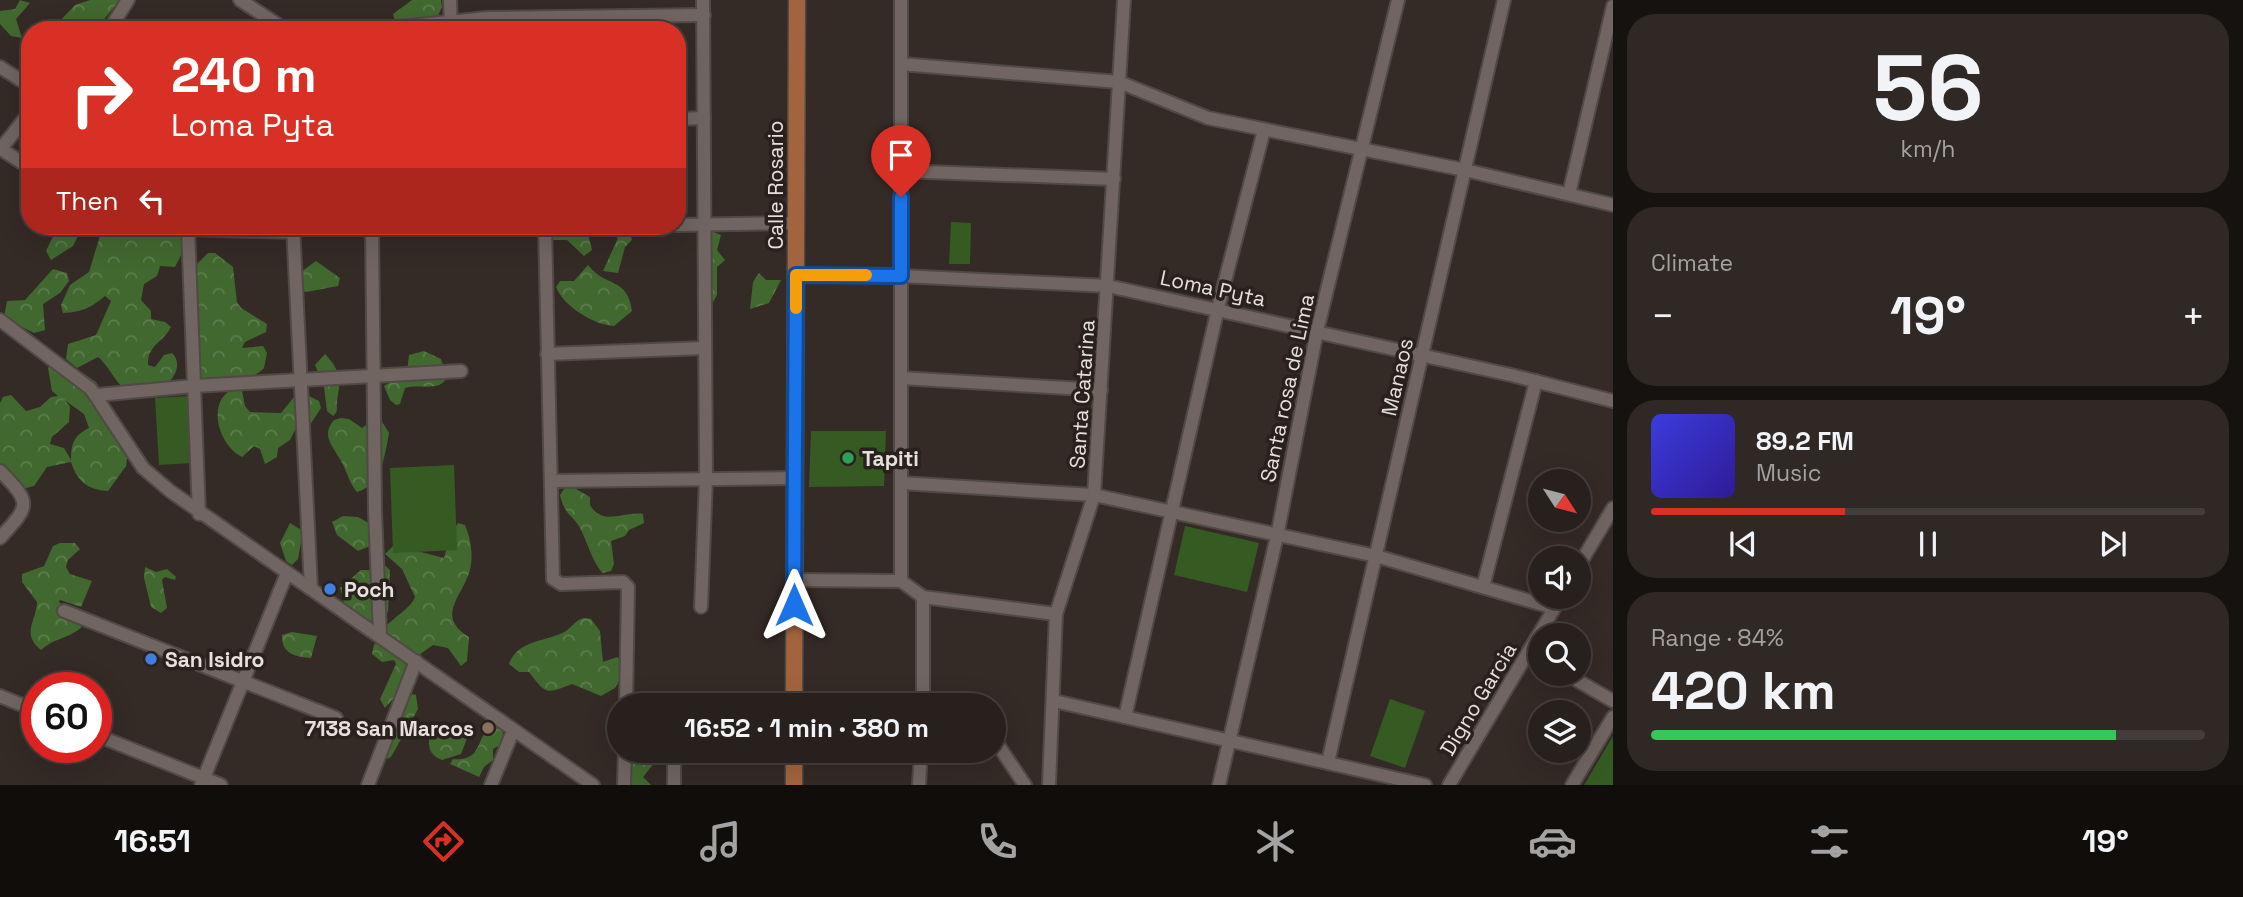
<!DOCTYPE html>
<html lang="en">
<head>
<meta charset="utf-8">
<style>
	body { margin:0; font-family:"Space Grotesk",sans-serif; background:#2f2825; color:#f1f3f6; height:100vh; display:flex; flex-direction:column; font-size:26px; white-space:nowrap }
	* { box-sizing:border-box; margin:0 }
	p { font-size:23px; color:#a4a3a3 }
	.icon { flex:none; width:38px; height:38px; fill:none; stroke:currentColor; stroke-width:2; stroke-linecap:round; stroke-linejoin:round }
	.map { position:relative; flex:1; overflow:hidden }
	.side { display:flex; flex-direction:column; gap:14px; padding:14px; background:#15120f; width:630px }
	.side>* { flex:none }
	.guide { position:absolute; left:21px; top:21px; width:665px; height:214px; border-radius:28px; box-shadow:0 7px 28px #0002,0 0 0 2px #433e3b; background:#d93025; color:#fff; overflow:hidden }
	.needle { width:46px; rotate:126deg }
	.fabs { position:absolute; left:1528px; top:469px; display:grid; gap:14px }
	.fabs a { display:grid; place-items:center; width:63px; height:63px; border-radius:50%; background:#27201c; box-shadow:0 7px 28px #0002,0 0 0 2px #433e3b; font-size:35px }
	.speed { position:absolute; left:21px; top:672px; display:flex; gap:14px; font-size:35px; font-weight:700; text-align:center }
	.speed>* { display:grid; place-content:center; width:91px; height:91px; border-radius:50%; background:#27201c; box-shadow:0 7px 28px #0002,0 0 0 2px #433e3b; line-height:1 }
	.speed .limit { border:10px solid #d22; background:#fff; color:#111 }
	.pin { position:absolute; display:grid; place-items:center; width:60px; height:60px; color:#fff; margin:-72px -30px; border-radius:50% 50% 50% 0; rotate:-45deg; box-shadow:0 0 7px #0007 }
	.pin .icon { rotate:45deg }
	.me { position:absolute; width:77px; margin:-38px; rotate:0deg; stroke-linejoin:round; filter:drop-shadow(0 0 5px #0008) }
	.turn { display:flex; align-items:center; gap:24px; height:147px; padding:0 35px; font-size:32px }
	.turn .icon { width:91px; height:91px; stroke-width:2.5 }
	.turn b { display:block; font-size:49px; line-height:60px }
	.then { display:flex; align-items:center; height:66px; padding:0 35px; background:#0003; gap:14px; font-size:26px }
	.big { font-size:52px; font-weight:700; line-height:1.1 }
	.side .tile { flex:1; display:flex; flex-direction:column; justify-content:center; gap:10px; min-width:0; padding:0 24px; border-radius:28px; background:#2f2825 }
	.side .dial { align-items:center; gap:0 }
	.dial b { font-size:91px; line-height:1 }
	.song { display:flex; align-items:center; gap:21px }
	.cover { width:84px; height:84px; border-radius:10px; background:linear-gradient(135deg,hsl(240 70% 55%),hsl(250 70% 35%)) }
	.played { height:7px; border-radius:4px; background:linear-gradient(90deg,#d93025 35%,#433e3b 35%) }
	.keys { display:flex; justify-content:space-around; direction:ltr }
	.heat { display:flex; justify-content:space-between; align-items:center; font-size:38px; direction:ltr }
	.charge { height:10px; border-radius:5px; background:linear-gradient(90deg,#34c759 84%,#433e3b 0) }
	.trip { position:absolute; left:607px; top:693px; width:399px; height:70px; border-radius:35px; background:#27201c; box-shadow:0 7px 28px #0002,0 0 0 2px #433e3b; font-weight:700; line-height:70px; text-align:center }
	.menu { display:flex; height:112px; justify-content:space-around; align-items:center; background:#100d0b; color:#a4a3a3 }
	.menu .icon { width:49px; height:49px }
	.menu .on { color:#d93025 }
	.menu b { font-size:32px; color:#f1f3f6 }
	main { display:flex; flex:1; min-height:0 }
	.map>svg:first-child { display:block }
</style>
</head>
<body>
<main>
<div class="map">
<svg width="1613" height="785" viewBox="0 0 1613 785">
	<defs>
		<pattern id="forest-crowns" width="20" height="18" patternUnits="userSpaceOnUse" patternTransform="scale(1.75)"><rect width="20" height="18" fill="#41682f"/><path d="M2 6a3 3 0 1 1 6 0M12 15a3 3 0 1 1 6 0" fill="none" stroke="#5c7d4d"/></pattern>
	</defs>
	<rect width="100%" height="100%" fill="#342a26"/>
	<g fill="url(#forest-crowns)" fill-rule="evenodd">
		<polygon points="20,0 30,3 16,19 22,38 11,36 0,24 0,11 15,9"/>
		<polygon points="90,0 120,0 101,23 101,30 57,30 57,24 75,5"/>
		<polygon points="412,0 441,0 442,7 436,20 395,22 393,14"/>
		<polygon points="58,226 81,226 82,228 73,246 51,260 46,251"/>
		<path d="M103 226H160L181 232 185 247 175 267 160 266 157 276 144 284 141 300 151 311V319L165 322 171 327C164 342 147 345 148 365L155 367 164 355 172 353C185 365 171 386 156 390 148 392 130 389 122 386 117 384 108 365 98 357L77 368 66 359 68 344 96 335 111 301 105 296C90 308 83 312 63 313L61 305 70 285 89 272Z"/>
		<polygon points="620,226 630,233 632,240 625,247 618,273 603,271 618,238 601,230"/>
		<polygon points="583,228 588,234 592,250 584,256 567,240 548,240 549,233"/>
		<polygon points="708,230 721,235 717,250 725,260 717,267 717,295 713,302 709,296"/>
		<path d="M208 253H215L233 267 237 302 241 308 267 324 266 332 245 342 242 348 263 346 267 353 264 368C246 386 222 382 199 378L186 346 187 331 198 310 187 274Z"/>
		<polygon points="316,261 340,278 338,286 306,292 299,289 294,277"/>
		<path d="M588 265C607 289 627 276 632 311L614 326C594 325 563 306 556 287L560 281H574Z"/>
		<polygon points="53,269 67,273 69,281 60,293 43,304 45,330 34,333 4,318 7,301 25,300"/>
		<polygon points="759,273 766,280 781,280 769,303 750,309 753,282"/>
		<path d="M424 351 441 359 447 377C440 393 420 383 405 388L400 404 396 405 390 400 384 386 407 372 409 355Z"/>
		<path d="M325 354C341 371 341 380 337 401 336 409 339 411 333 416L327 411 324 387 315 365Z"/>
		<path d="M53 363 77 369 96 382 129 443 126 466 108 491C88 490 77 481 71 462L47 467 34 486 26 488 0 476V403L3 397 11 395 26 411 40 407 51 397 58 396 52 391 48 368ZM63 399 84 414 89 428C74 435 71 444 71 460L64 448 50 444 52 437 69 422 70 406Z"/>
		<path d="M235 388 242 391 245 406 250 412 281 413 299 391 319 401 321 408 308 428 297 426 290 440 278 448 277 457 265 464 260 449 254 446 242 457C218 445 205 400 235 388Z"/>
		<path d="M341 418 349 419 362 428 373 420H381L389 433C385 454 382 485 357 492 349 483 347 471 341 461 334 447 320 436 334 420Z"/>
		<path d="M571 486 590 497V505C603 527 624 511 643 514L644 523 629 530 625 536 611 541 614 564 611 571 603 573C593 564 587 541 580 528 572 514 565 516 560 495L564 489Z"/>
		<polygon points="343,516 358,517 372,525 375,544 358,551 337,535 332,522"/>
		<polygon points="290,523 303,531 298,559 292,565 286,561 280,543"/>
		<path d="M458 523 465 525C470 536 473 553 471 564 468 593 432 614 469 637L467 661 461 666 448 648 433 645 419 655C406 648 387 642 385 627 394 617 411 608 415 597L402 569 385 554 394 545 444 558 450 536Z"/>
		<path d="M60 543H75L80 549 68 560 66 567 70 574 92 581 81 607 60 600 59 602 80 619 81 628C67 639 54 638 41 650 21 634 36 622 37 602L22 582V574L44 566 53 546Z"/>
		<polygon points="379,560 390,570 388,612 373,626 345,606 340,588 361,570 371,570"/>
		<polygon points="145,567 156,572 167,569 176,577 175,580 165,577 162,580 167,608 161,613 151,607 144,578"/>
		<path d="M584 618 591 619 600 631 603 662 617 657 623 661 626 668 615 688 601 696 572 684C546 694 546 695 529 672H519L509 664C518 639 547 642 566 631 573 626 575 620 584 618Z"/>
		<path d="M292 632 317 636 311 658C296 657 281 654 282 635Z"/>
		<polygon points="381,642 388,652 403,657 407,668 400,691 385,708 380,699 396,664 394,660 382,662 372,654 374,644"/>
		<polygon points="412,694 416,695 418,709 391,757 384,760 403,696 409,699"/>
		<path d="M497 724 503 733 500 745 493 749V760L484 767 479 777 450 764 453 759C487 762 473 731 497 724Z"/>
		<path d="M438 732 468 736 461 754 442 760C432 756 428 750 429 739Z"/>
		<polygon points="625,751 645,751 655,762 643,777 651,785 624,785"/>
	</g>
	<g fill="#355b22">
		<polygon points="951,222 971,223 970,264 949,264"/>
		<polygon points="189,396 193,463 159,465 155,398"/>
		<polygon points="811,431 886,431 884,486 809,487"/>
		<polygon points="454,465 457,550 393,553 390,468"/>
		<polygon points="1185,526 1259,543 1247,592 1174,575"/>
		<polygon points="1390,699 1425,711 1405,768 1370,756"/>
		<polygon points="1613,736 1613,785 1584,785"/>
	</g>
	<g fill="none" stroke-linecap="round" stroke-linejoin="round">
		<g stroke="#504945" stroke-width="16">
			<g id="minor">
				<polyline points="240,0 286,30"/>
				<polyline points="450,0 451,29"/>
				<polyline points="901,0 901,581"/>
				<polyline points="109,30 128,0"/>
				<polyline points="372,30 487,18 704,15"/>
				<polyline points="901,64 1119,82 1208,118 1465,170 1613,205"/>
				<polyline points="0,67 30,86"/>
				<polyline points="677,119 704,118"/>
				<polyline points="1,149 30,168"/>
				<polyline points="0,150 30,112"/>
				<polyline points="901,171 1114,179"/>
				<polyline points="1569,194 1613,6"/>
				<polyline points="677,225 796,223"/>
				<polyline points="178,226 188,229 294,232"/>
				<polyline points="293,226 311,588"/>
				<polyline points="372,226 375,511 380,635"/>
				<polyline points="545,226 553,579 561,584 623,582 628,587 626,705"/>
				<polyline points="545,227 621,226"/>
				<polyline points="188,229 199,514"/>
				<polyline points="796,275 901,276 1108,286 1511,375 1613,401"/>
				<polyline points="0,320 91,389 143,468 170,491 593,785"/>
				<polyline points="547,354 705,348"/>
				<polyline points="901,378 1101,390"/>
				<polyline points="97,395 194,386 461,371"/>
				<path d="M0 471C33 504 29 506 0 538"/>
				<polyline points="551,481 795,478"/>
				<polyline points="901,483 1094,495 1376,556 1554,608"/>
				<polyline points="1578,567 1613,508"/>
				<polyline points="794,580 901,581"/>
				<polyline points="901,581 923,597 1056,614"/>
				<polyline points="1483,587 1536,381"/>
				<polyline points="701,607 706,479 703,0"/>
				<polyline points="64,611 336,718"/>
				<polyline points="1566,674 1613,701"/>
				<polyline points="0,696 37,711"/>
				<polyline points="968,701 971,705"/>
				<polyline points="1054,701 1425,785"/>
				<polyline points="794,704 886,705"/>
				<polyline points="923,705 923,597"/>
				<polyline points="1125,717 1218,308 1264,130"/>
				<polyline points="96,735 221,785"/>
				<polyline points="994,739 1025,785"/>
				<polyline points="1328,762 1504,0"/>
				<polyline points="201,785 287,573"/>
				<polyline points="368,785 416,661"/>
				<polyline points="491,785 513,731"/>
				<polyline points="624,785 625,751"/>
				<polyline points="674,785 674,751"/>
				<polyline points="919,785 921,751"/>
				<polyline points="1049,785 1056,614 1094,495 1124,0"/>
				<polyline points="1219,785 1277,536 1317,331 1398,0"/>
				<polyline points="1449,785 1561,597"/>
				<polyline points="1572,785 1613,717"/>
			</g>
		</g>
		<g stroke="#504945" stroke-width="19">
			<g id="major">
				<polyline points="794,705 797,0"/>
				<polyline points="794,785 794,751"/>
			</g>
		</g>
		<use href="#minor" stroke="#706560" stroke-width="12"/>
		<use href="#major" stroke="#a2643f" stroke-width="16"/>
	</g>
	<g fill="none" stroke-linecap="round" stroke-linejoin="round">
		<g stroke="#114b97" stroke-width="18">
			<polyline id="route" points="794,605 796,275 901,276 901,197"/>
		</g>
		<use href="#route" stroke="#1a73e8" stroke-width="12"/>
		<polyline stroke="#f59e0b" stroke-width="12" points="796,308 796,275 866,275"/>
	</g>
	<circle fill="#2e9e5b" stroke="#29211c" stroke-width="2.5" cx="848" cy="458" r="7"/>
	<g fill="#3f7fe0" stroke="#29211c" stroke-width="2.5">
		<circle cx="330" cy="589" r="7"/>
		<circle cx="151" cy="659" r="7"/>
	</g>
	<circle fill="#8d6e63" stroke="#29211c" stroke-width="2.5" cx="488" cy="728" r="7"/>
	<g text-anchor="middle" dominant-baseline="central" stroke-width="7" stroke-linejoin="round" paint-order="stroke">
		<g font-size="21" fill="#e7e1de" stroke="#29211c">
			<text transform="translate(775 185) rotate(-90)">Calle Rosario</text>
			<text transform="translate(1213 288) rotate(12)">Loma Pyta</text>
			<text transform="translate(1397 377) rotate(-77)">Manaos</text>
			<text transform="translate(1287 388) rotate(-78)">Santa rosa de Lima</text>
			<text transform="translate(1082 394) rotate(-86)">Santa Catarina</text>
			<text transform="translate(1478 699) rotate(-59)">Digno Garcia</text>
		</g>
		<g font-size="21" font-weight="bold" fill="#e7e1de" stroke="#29211c" text-anchor="start">
			<text x="862" y="458">Tapiti</text>
			<text x="344" y="589">Poch</text>
			<text x="165" y="659">San Isidro</text>
			<text x="474" y="728" text-anchor="end">7138 San Marcos</text>
		</g>
	</g>
</svg>
<div class="fabs">
<a><svg class="needle" viewBox="-14 -14 28 28"><path d="M0-13l5 13h-10z" fill="#e53935"/><path d="M0 13l5-13h-10z" fill="#a4a3a3"/></svg></a>
<a><svg class="icon" aria-label="sound" viewBox="0 0 24 24"><path d="M4 9h4l5-4v14l-5-4H4zM17 9q2 3 0 6"/></svg></a>
<a><svg class="icon" aria-label="search" viewBox="0 0 24 24"><circle cx="10" cy="10" r="6"/><path d="M15 15l6 6"/></svg></a>
<a><svg class="icon" aria-label="layers" viewBox="0 0 24 24"><path d="M12 4l9 5-9 5-9-5zM3 14l9 5 9-5"/></svg></a>
</div>
<div class="speed"><div class="limit">60</div></div>
<div class="pin" style="left:901px;top:197px;background:#d93025"><svg class="icon" aria-label="arrive" viewBox="0 0 24 24"><path d="M6 21V4h12l-3 4 3 4H6"/></svg></div>
<svg class="me" style="left:794px;top:605px" viewBox="-20 -20 40 40"><path d="M0-17L14 15 0 8-14 15z" fill="#1a73e8" stroke="#fff" stroke-width="4"/></svg>
<div class="trip">16:52 · 1 min · 380 m</div>
<div class="guide">
<div class="turn"><svg class="icon" aria-label="right" viewBox="0 0 24 24"><path d="M7 20v-9h11M14 6l5 5-5 5"/></svg><div><b>240 m</b>Loma Pyta</div></div>
<div class="then">Then<svg class="icon" aria-label="left" viewBox="0 0 24 24"><path d="M17 20v-9H6M10 6l-5 5 5 5"/></svg></div>
</div>
</div>
<section class="side">
<div class="tile dial"><b>56</b><p>km/h</p></div>
<div class="tile"><p>Climate</p>
<div class="heat"><a>−</a><b class="big">19°</b><a>+</a></div>
</div>
<div class="tile">
<div class="song"><i class="cover"></i><div><b>89.2 FM</b><p>Music</p></div></div>
<div class="played"></div>
<div class="keys"><svg class="icon" aria-label="previous" viewBox="0 0 24 24"><path d="M18 5L8 12l10 7zM5 5v14"/></svg><svg class="icon" aria-label="pause" viewBox="0 0 24 24"><path d="M8 5v14M16 5v14"/></svg><svg class="icon" aria-label="next" viewBox="0 0 24 24"><path d="M6 5l10 7-10 7zM19 5v14"/></svg></div>
</div>
<div class="tile"><p>Range · 84%</p><b class="big">420 km</b><div class="charge"></div></div>
</section>
</main>
<nav class="menu">
<b>16:51</b>
<svg class="icon on" aria-label="directions" viewBox="0 0 24 24"><path d="M12 3l9 9-9 9-9-9zM9 14v-3h6M13 9l2 2-2 2"/></svg>
<svg class="icon" aria-label="music" viewBox="0 0 24 24"><path d="M9 18V5l10-2v13"/><circle cx="6" cy="18" r="3"/><circle cx="16" cy="16" r="3"/></svg>
<svg class="icon" aria-label="phone" viewBox="0 0 24 24"><path d="M5 4h4l2 5-3 2q2 4 5 5l2-3 5 2v4C11 20 4 13 5 4z"/></svg>
<svg class="icon" aria-label="climate" viewBox="0 0 24 24"><path d="M12 3v18M4 7l16 10M4 17L20 7"/></svg>
<svg class="icon" aria-label="car" viewBox="0 0 24 24"><path d="M5 17H2v-5l4-1 3-4h7l3 4 3 1v5h-3M9 17h6M6 11h13"/><circle cx="7" cy="17" r="2"/><circle cx="17" cy="17" r="2"/></svg>
<svg class="icon" aria-label="filters" viewBox="0 0 24 24"><path d="M4 7h16M4 17h16"/><circle cx="9" cy="7" r="2"/><circle cx="15" cy="17" r="2"/></svg>
<b>19°</b>
</nav>
</body>
</html>
